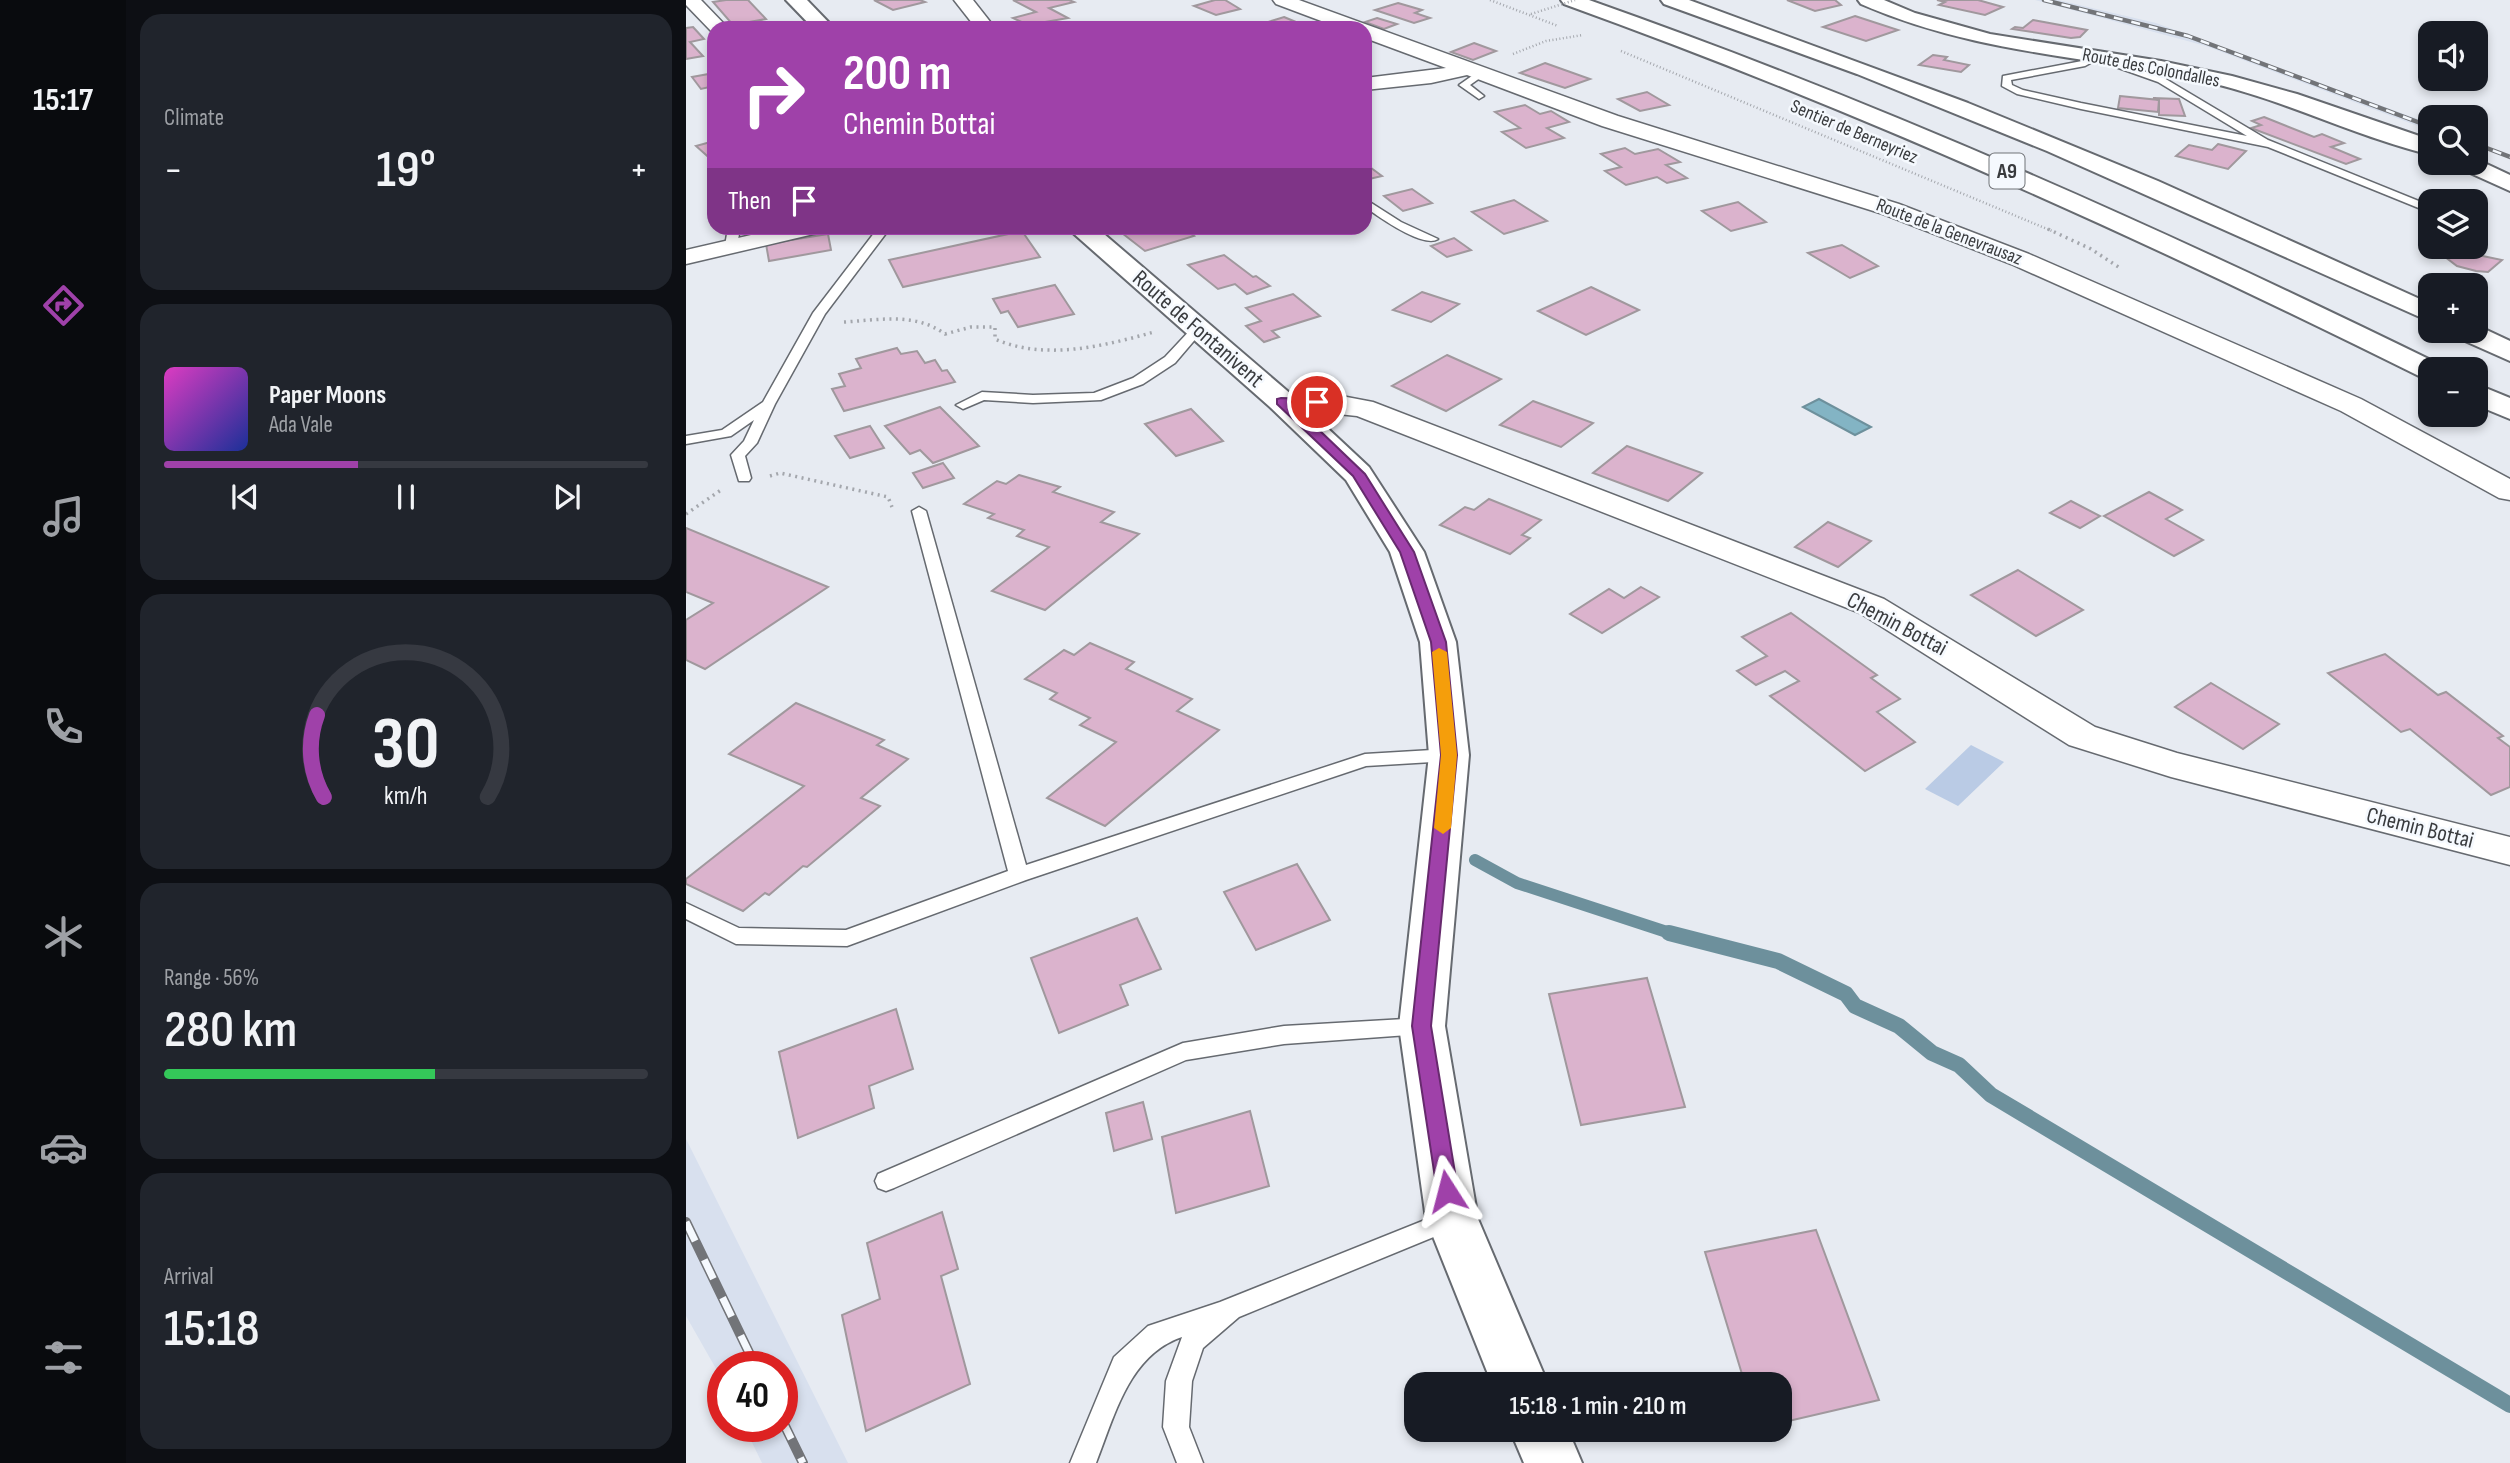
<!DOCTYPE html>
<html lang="en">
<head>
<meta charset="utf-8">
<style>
	body { margin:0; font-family:"Sofia Sans Condensed",sans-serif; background:#20242c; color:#f1f3f6; height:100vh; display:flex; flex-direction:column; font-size:26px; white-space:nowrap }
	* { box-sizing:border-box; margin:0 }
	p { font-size:23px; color:#9ea1a6 }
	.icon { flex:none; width:38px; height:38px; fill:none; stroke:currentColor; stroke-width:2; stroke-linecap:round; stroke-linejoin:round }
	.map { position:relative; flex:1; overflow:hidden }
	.sheet { display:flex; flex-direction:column; gap:14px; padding:14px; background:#0d0f14; width:560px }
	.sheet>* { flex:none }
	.guide { position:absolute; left:21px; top:21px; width:665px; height:214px; border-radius:21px; box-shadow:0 4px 10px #0003; background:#9f41a9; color:#fff; overflow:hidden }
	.controls { position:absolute; left:1732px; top:21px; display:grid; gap:14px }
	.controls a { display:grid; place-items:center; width:70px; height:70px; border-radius:14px; background:#171b24; box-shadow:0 4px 10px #0003; font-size:35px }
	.speed { position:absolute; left:21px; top:1351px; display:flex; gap:14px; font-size:35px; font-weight:700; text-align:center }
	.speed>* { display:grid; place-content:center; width:91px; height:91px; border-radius:50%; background:#171b24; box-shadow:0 4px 10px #0003; line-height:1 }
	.speed .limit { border:10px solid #d22; background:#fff; color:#111 }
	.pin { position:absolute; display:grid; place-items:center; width:60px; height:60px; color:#fff; margin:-30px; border:4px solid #fff; border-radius:50%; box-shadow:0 2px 7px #0007 }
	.me { position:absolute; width:77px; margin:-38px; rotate:351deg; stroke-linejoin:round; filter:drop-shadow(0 0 5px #0008) }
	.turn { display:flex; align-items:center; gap:24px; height:147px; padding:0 21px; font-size:32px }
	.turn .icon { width:91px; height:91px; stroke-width:2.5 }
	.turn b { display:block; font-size:49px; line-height:60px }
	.then { display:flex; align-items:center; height:66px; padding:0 21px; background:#0003; gap:14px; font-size:26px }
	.big { font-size:52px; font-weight:600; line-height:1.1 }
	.sheet .card { flex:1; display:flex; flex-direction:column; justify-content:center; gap:10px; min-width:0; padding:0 24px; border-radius:21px; background:#20242c }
	.sheet .dial { align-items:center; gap:0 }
	.dial svg { height:182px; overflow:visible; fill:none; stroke:#363941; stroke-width:7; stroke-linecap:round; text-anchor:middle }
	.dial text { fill:#f1f3f6; stroke:none }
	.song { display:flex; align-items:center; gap:21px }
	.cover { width:84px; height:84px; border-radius:10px; background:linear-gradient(135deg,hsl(310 70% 55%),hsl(230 70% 35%)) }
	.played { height:7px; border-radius:4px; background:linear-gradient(90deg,#9f41a9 40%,#363941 40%) }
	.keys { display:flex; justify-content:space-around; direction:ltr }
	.heat { display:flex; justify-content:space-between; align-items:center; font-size:38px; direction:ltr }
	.charge { height:10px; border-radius:5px; background:linear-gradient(90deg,#34c759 56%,#363941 0) }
	.trip { position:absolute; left:718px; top:1372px; width:388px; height:70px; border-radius:21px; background:#171b24; box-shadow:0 4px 10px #0003; font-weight:600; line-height:70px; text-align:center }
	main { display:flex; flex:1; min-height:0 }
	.menu { display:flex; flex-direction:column; width:126px; justify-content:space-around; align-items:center; background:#090b0e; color:#9ea1a6 }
	.menu .icon { width:49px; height:49px }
	.menu .current { color:#9f41a9 }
	.menu b { font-size:32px; color:#f1f3f6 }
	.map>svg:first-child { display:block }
</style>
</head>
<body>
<main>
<nav class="menu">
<b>15:17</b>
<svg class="icon current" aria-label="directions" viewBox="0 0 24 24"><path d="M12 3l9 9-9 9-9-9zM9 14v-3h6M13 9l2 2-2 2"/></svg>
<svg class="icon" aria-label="music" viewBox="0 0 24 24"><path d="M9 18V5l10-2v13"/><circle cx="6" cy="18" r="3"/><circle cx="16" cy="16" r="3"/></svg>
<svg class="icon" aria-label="phone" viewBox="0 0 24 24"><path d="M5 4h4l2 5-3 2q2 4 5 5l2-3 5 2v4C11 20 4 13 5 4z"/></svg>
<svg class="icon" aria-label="climate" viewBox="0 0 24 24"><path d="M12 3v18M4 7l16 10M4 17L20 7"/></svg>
<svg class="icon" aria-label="car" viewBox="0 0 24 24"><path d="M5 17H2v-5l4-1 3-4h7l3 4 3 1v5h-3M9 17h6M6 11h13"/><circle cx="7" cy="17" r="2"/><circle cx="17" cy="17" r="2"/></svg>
<svg class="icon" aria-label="filters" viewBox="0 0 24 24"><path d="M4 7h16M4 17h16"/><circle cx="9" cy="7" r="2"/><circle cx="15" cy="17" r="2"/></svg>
</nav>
<section class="sheet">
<div class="card"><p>Climate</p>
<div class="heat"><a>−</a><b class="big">19°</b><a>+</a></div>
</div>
<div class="card">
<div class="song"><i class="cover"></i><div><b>Paper Moons</b><p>Ada Vale</p></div></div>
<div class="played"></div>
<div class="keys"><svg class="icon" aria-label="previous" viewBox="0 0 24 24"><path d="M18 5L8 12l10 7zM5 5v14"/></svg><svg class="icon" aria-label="pause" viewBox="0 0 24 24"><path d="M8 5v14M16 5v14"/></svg><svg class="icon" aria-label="next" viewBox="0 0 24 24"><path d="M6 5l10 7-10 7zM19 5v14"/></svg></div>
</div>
<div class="card dial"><svg viewBox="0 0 100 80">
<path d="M14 69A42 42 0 1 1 86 69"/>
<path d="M14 69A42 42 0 0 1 11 33" stroke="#9f41a9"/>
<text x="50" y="56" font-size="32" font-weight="700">30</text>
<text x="50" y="72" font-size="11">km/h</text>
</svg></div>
<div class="card"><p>Range · 56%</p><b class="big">280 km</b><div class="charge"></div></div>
<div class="card"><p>Arrival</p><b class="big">15:18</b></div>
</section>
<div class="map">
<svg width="1824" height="1463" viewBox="0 0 1824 1463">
	<rect width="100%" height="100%" fill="#e7ebf2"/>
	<g fill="#d8e0ee">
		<polygon points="1349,0 1372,0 1470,23 1745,124 1745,131 1520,46"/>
		<polygon points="0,1139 162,1463 76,1463 58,1426 96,1426 96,1367 37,1367 37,1381 0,1316"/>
	</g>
	<polygon fill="#bacbe5" points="1285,745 1318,762 1272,806 1239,789"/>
	<polygon fill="#83b4c4" stroke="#6d909c" stroke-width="2" points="1133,399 1185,427 1169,435 1117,407"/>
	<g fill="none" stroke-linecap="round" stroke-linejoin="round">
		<polyline stroke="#6d909c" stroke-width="12" points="789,860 831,883 990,935"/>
		<polyline stroke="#6d909c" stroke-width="16" points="983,933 1092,961 1160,994 1169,1006 1213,1026 1246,1053 1273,1065 1305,1095 1824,1405"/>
	</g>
	<g fill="#dbb3cd" stroke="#a0989d" stroke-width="2">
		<polygon points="40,0 62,0 80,19 47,25 27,2"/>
		<polygon points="188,0 234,0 239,2 207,10"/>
		<polygon points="327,0 383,0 388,2 363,8 382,18 342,25 327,18 350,12"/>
		<polygon points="529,0 539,0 554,9 530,15 508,6"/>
		<polygon points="1101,0 1149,0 1155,5 1129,11"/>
		<polygon points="1251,0 1292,0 1317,7 1299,15 1253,5 1259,2"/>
		<polygon points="712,3 736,10 729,13 744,18 728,23 689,10"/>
		<polygon points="1169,16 1212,30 1180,41 1137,27"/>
		<polygon points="598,17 622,27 574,28 569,26"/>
		<polygon points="691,18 711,24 698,29 679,22"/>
		<polygon points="1347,20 1401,30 1394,37 1385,38 1326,29 1329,27 1337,28"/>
		<polygon points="222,22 230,28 191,28"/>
		<polygon points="7,27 18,39 4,42 17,56 0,59 0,28"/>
		<polygon points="788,43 810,51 787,60 765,52"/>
		<polygon points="1247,55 1261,57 1258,60 1283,65 1275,72 1233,65"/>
		<polygon points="859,63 904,79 879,88 834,73"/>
		<polygon points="28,73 28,86 15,89 6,77"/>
		<polygon points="961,92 983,105 954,111 932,99"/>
		<polygon points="1434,96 1473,100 1472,112 1432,108"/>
		<polygon points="1467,98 1493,99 1499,116 1473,115 1473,100"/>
		<polygon points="839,105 854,114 865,111 883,122 861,128 878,138 840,148 816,132 834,128 809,112"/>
		<polygon points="1578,117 1628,137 1636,134 1658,143 1645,147 1674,159 1660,164 1565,128 1575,125 1566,121"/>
		<polygon points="28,141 28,162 10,146"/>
		<polygon points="1532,144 1560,151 1542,169 1490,156 1503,145 1526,150"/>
		<polygon points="939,148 949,154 972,149 994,162 980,165 1001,178 981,183 971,177 940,185 919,171 935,167 915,154"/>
		<polygon points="679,165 681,165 696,176 679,180"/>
		<polygon points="726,189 746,203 717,211 698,196"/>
		<polygon points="828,200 861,221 818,234 786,212"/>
		<polygon points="1052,202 1080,222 1045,231 1016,211"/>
		<polygon points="439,228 497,228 508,236 459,251 432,230"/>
		<polygon points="336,231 354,257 217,287 203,260"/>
		<polygon points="142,234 145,250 83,261 80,244"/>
		<polygon points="768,238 785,250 761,257 745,246"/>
		<polygon points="1156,245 1192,266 1164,278 1122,253"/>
		<polygon points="1746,247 1790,247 1784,250 1792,255 1816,260 1802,272 1790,271 1771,266"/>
		<polygon points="538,255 567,277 570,276 584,286 561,294 549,284 532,289 502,265"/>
		<polygon points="369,285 388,314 332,327 322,311 315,313 307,299"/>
		<polygon points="905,287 953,310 900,335 852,311"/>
		<polygon points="736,292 773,304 745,322 707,310"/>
		<polygon points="607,294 634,316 586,331 593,337 578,342 560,326 575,321 560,308"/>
		<polygon points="211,348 215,354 231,351 239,363 249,360 256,371 261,370 269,382 158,411 146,389 159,386 153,374 175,368 170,359"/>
		<polygon points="761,355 815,379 760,411 706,386"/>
		<polygon points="847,401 907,423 875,447 814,425"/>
		<polygon points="254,407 293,446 247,463 234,450 224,454 199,426"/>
		<polygon points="505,409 537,441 490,456 459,424"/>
		<polygon points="184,426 198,448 164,458 149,436"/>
		<polygon points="941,446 1016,473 982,501 907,473"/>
		<polygon points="257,463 268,478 237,488 227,473"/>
		<polygon points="333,475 374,487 367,492 428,512 415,522 453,534 359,610 306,591 363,547 331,536 338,530 302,518 308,514 278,504 311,481 320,484"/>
		<polygon points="1463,492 1496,510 1480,519 1517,540 1488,556 1418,516"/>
		<polygon points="803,499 855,520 836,535 844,538 824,554 754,525 779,507 788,510"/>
		<polygon points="1385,501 1414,516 1394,528 1364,513"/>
		<polygon points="1142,522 1185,541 1152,567 1109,547"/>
		<polygon points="0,528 142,587 19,669 0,660 0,620 27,603 0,592"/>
		<polygon points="1332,570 1397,610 1350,636 1285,595"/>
		<polygon points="955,587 973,597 916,633 884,614 923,589 938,598"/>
		<polygon points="1105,613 1191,675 1185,678 1214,699 1191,712 1229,742 1179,771 1084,696 1113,681 1099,671 1070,685 1051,671 1081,656 1056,637"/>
		<polygon points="404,643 448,662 440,669 506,699 491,711 533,730 419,826 361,798 430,742 394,725 404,718 364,699 371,693 339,679 378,650 388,655"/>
		<polygon points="1699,654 1752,695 1760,692 1817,736 1812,738 1824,747 1824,787 1805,795 1724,729 1715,732 1642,673"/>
		<polygon points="1525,683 1593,724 1557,749 1489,707"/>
		<polygon points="110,703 198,740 191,745 222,759 175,798 194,806 121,867 117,866 83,895 79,893 57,911 0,884 0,879 118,786 43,754"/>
		<polygon points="611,864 644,920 570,950 538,892"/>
		<polygon points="451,918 475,969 434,985 442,1005 373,1033 345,958"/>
		<polygon points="961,978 999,1107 895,1125 863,994"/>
		<polygon points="210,1009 227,1069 183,1086 188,1108 112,1138 93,1052"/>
		<polygon points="457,1102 466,1139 428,1151 420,1113"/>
		<polygon points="564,1111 583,1186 490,1213 476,1137"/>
		<polygon points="256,1212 272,1269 255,1276 284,1384 180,1431 156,1315 194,1299 181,1243"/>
		<polygon points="1130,1230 1193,1400 1094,1423 1094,1384 1059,1384 1019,1252"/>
	</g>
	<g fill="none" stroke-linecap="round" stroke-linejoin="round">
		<g stroke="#666a70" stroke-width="3">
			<g id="service">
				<path d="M1406 54 1478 78 1582 140 1745 206V213L1582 147 1395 109 1331 94 1316 86 1317 76 1396 61ZM1410 60 1472 82 1561 136 1395 103 1337 90 1326 85 1325 80 1399 66Z"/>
				<polygon points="793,71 801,73 784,85 798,96 793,99 773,85"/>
				<path d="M679 199 715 222 752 239C738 249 693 217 679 207Z"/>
				<polygon points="42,228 54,228 51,246 45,249 39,246"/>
				<polygon points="192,228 204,228 139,314 89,404 71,443 59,456 65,478 63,481 53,481 45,455 58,441 68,420 45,436 0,444 0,436 36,430 77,402 127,313"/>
				<polygon points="512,325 518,329 489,363 457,384 415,400 347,403 298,400 277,409 270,405 296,392 347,395 408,393 447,378 479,357 508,326"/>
				<polygon points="233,507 240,511 340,865 679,754 763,749 772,755 763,761 680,766 340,880 161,946 50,944 0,919 0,903 53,928 160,930 322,871 226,511"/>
				<polygon points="736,1018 743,1020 747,1026 743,1032 736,1034 598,1044 500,1060 208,1188 200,1191 192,1188 189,1181 192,1174 497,1043 598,1026"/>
				<path d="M764 1210 772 1213 776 1220 772 1227 553 1317 517 1348 506 1381 503 1427 517 1463H491L477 1427 480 1381 496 1337C443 1355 429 1415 410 1463H384L428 1357 462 1326 534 1302Z"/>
			</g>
		</g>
		<g stroke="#666a70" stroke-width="3">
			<g id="minor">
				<polygon points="0,0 15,0 42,28 28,28 26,32 0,5"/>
				<polygon points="268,0 287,0 309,28 290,28"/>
				<polygon points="587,0 613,0 932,116 1213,204 1343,254 1675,399 1824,479 1824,500 1813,498 1655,411 1325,264 1197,214 916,126 781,75 745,83 679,90 679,78 760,68 679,38 679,28 654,28 590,4"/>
				<polygon points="95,228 136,228 132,233 0,264 0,250"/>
				<polygon points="595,392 645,394 687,402 1198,599 1409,727 1491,753 1824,837 1824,865 1485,777 1383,745 1174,613 671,416 585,407 581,401 585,395"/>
			</g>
		</g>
		<g stroke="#666a70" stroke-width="4">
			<g id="tertiary">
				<polygon points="100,0 121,0 148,28 127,28"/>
				<path d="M1172 0H1198L1229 13 1304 34 1475 61 1546 76 1611 94 1745 140V155C1667 136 1595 98 1517 81 1397 55 1290 54 1175 4Z"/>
				<polygon points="1790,159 1824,175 1824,191 1773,168 1769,163 1790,163"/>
				<polygon points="384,228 411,228 606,395 683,467 738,552 770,642 783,755 759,1026 792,1219 862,1384 806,1384 740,1219 713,1026 743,755 734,642 704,552 660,480 584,407 387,233"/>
				<polygon points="824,1430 882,1430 896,1463 838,1463"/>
			</g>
		</g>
		<g stroke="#666a70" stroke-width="4">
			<g id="motorway">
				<path d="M875 0H903C1196 103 1477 229 1755 365L1758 369H1745V380L1735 377C1455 238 1172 110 878 4Z"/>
				<polygon points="975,0 1003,0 1282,103 1472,181 1745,304 1745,322 1361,151 1171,74 978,4"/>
				<polygon points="1790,325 1824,341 1824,361 1770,337 1766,331 1790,331"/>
				<polygon points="1790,384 1824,398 1824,419 1790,405"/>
			</g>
		</g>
		<g stroke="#a4a7ad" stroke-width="2.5" stroke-dasharray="1 2.5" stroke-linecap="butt">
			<polyline points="804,0 872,26"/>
			<polyline points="935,51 1366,231"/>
			<polyline points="827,54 860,41 897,35"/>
		</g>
		<g stroke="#a4a7ad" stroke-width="3.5" stroke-dasharray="2 4.5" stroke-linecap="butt">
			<polyline points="1362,229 1405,249 1434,268"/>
			<path d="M158 322C194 320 228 312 259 334L285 327H309V339C359 361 418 346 468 332"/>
			<polyline points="84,476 94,473 202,497 206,507"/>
			<polyline points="0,514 35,490"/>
		</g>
		<use href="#service" fill="#fff" fill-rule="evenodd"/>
		<use href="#minor" fill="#fff" fill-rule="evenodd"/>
		<use href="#tertiary" fill="#fff" fill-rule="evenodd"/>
		<use href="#motorway" fill="#fff" fill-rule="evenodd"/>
		<g stroke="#727478" stroke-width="4.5">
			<g id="rail-far1">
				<polyline points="1358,0 1502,36 1745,127"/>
				<polyline points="1790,144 1824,157"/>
			</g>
		</g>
		<g stroke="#727478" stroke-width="10">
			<g id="rail">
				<polyline points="0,1222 70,1367"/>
				<polyline points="96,1420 117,1463"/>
			</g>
		</g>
		<use href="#rail-far1" stroke="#f5f9fe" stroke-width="2.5" stroke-dasharray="9" stroke-linecap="butt"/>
		<use href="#rail" stroke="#f5f9fe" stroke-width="7" stroke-dasharray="21" stroke-linecap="butt"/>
		<polyline stroke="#a4a7ad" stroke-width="2.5" stroke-dasharray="1 2.5" stroke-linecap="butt" points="845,14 889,0"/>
	</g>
	<polygon fill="#9f41a9" stroke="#672a6e" stroke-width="2" points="595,398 631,399 637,402 631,406 607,405 679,474 728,552 760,642 771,755 745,1026 772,1191 769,1198 761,1201 754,1198 751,1191 726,1026 755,755 745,642 714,552 667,476 591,404 591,399"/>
	<polygon fill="#f59e0b" points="753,648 761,652 771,755 765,828 757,834 748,828 755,755 746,652"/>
	<g text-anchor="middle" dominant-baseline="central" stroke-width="5" stroke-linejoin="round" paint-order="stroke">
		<g font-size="19" fill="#393b3e" stroke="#f5f9fe">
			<text transform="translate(1465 68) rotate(11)">Route des Colondalles</text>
			<text transform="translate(1168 132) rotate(23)">Sentier de Berneyriez</text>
			<text transform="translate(1263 232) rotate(21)">Route de la Genevrausaz</text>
		</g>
		<rect fill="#f5f9fe" stroke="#717478" stroke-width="2" x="1303.5" y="153.5" width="35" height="35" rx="5"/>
		<g font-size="21" font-weight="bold" fill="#393b3e">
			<text x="1321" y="171">A9</text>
		</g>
		<g font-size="23" fill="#393b3e" stroke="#f5f9fe">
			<text transform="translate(512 329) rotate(41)">Route de Fontanivent</text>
			<text transform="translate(1211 624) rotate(28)">Chemin Bottai</text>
			<text transform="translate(1734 828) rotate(14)">Chemin Bottai</text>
		</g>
	</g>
</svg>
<div class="controls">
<a><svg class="icon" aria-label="sound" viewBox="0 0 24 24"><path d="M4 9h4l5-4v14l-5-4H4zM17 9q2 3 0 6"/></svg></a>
<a><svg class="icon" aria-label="search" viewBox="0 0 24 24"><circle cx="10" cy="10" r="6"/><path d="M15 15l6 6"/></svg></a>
<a><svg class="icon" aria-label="layers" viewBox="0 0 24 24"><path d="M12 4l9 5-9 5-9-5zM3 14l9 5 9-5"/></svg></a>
<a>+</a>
<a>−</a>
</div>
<div class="speed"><div class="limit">40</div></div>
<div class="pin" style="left:631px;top:402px;background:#d93025"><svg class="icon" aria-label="arrive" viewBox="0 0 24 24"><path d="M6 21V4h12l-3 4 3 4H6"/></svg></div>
<svg class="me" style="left:761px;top:1191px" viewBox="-20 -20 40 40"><path d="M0-17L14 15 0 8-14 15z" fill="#9f41a9" stroke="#fff" stroke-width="4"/></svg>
<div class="trip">15:18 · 1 min · 210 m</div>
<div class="guide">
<div class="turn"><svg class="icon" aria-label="right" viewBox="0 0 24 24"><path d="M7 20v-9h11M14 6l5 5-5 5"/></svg><div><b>200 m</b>Chemin Bottai</div></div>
<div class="then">Then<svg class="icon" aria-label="arrive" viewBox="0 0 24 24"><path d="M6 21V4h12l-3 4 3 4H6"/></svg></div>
</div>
</div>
</main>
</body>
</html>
